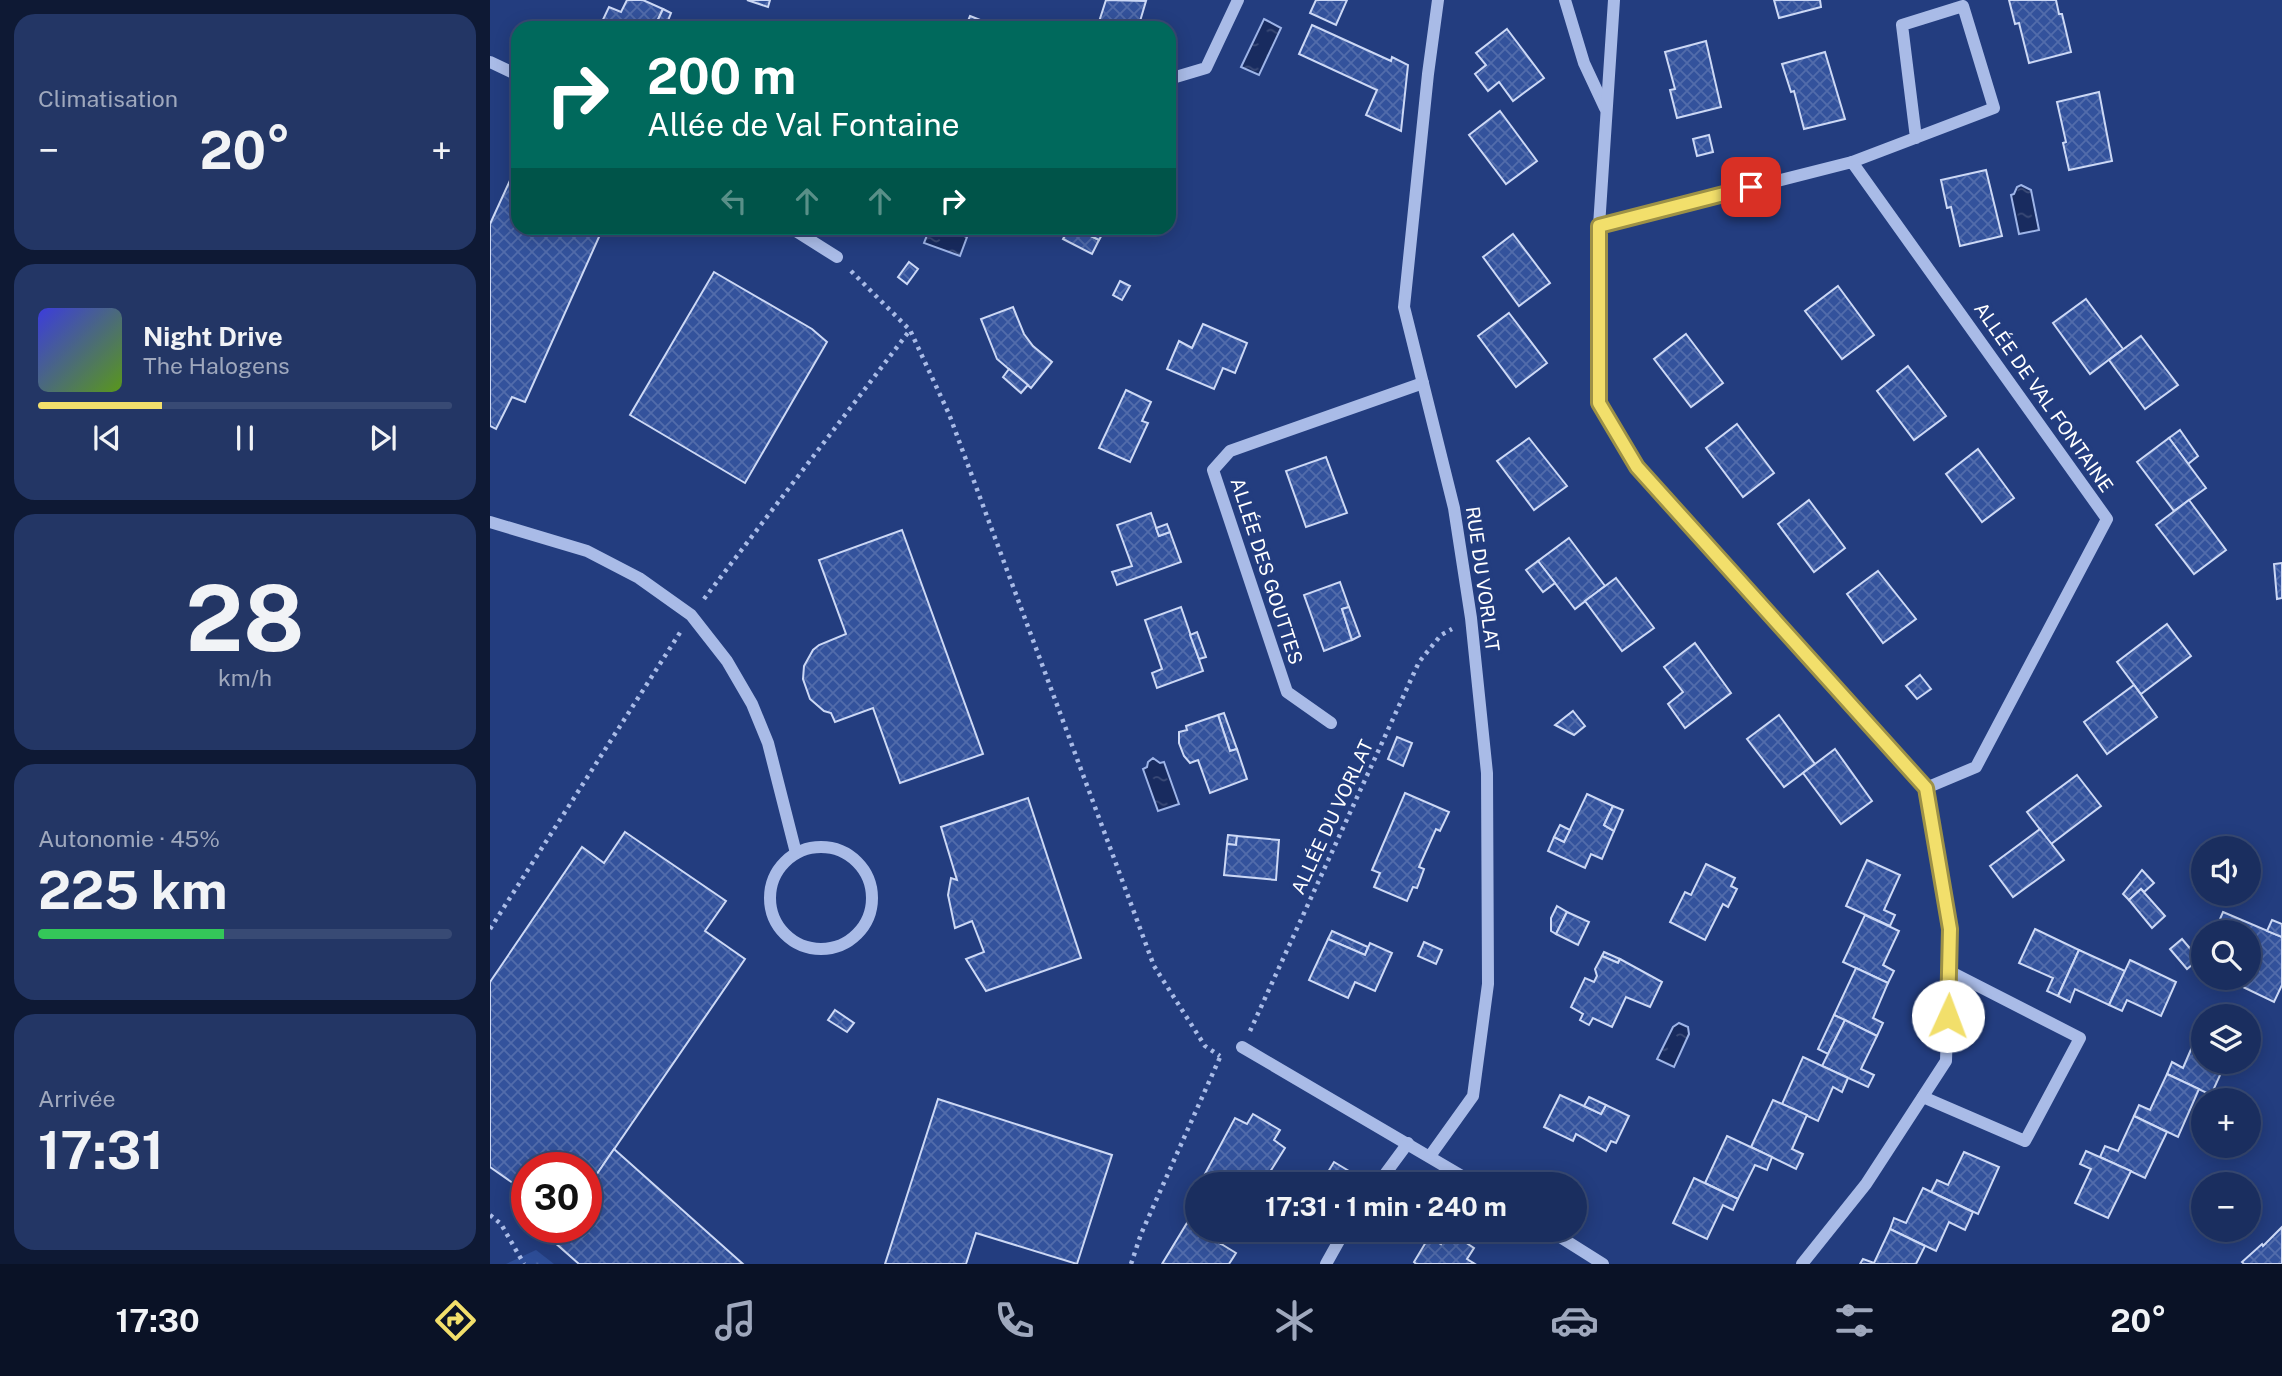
<!DOCTYPE html>
<html lang="fr">
<head>
<meta charset="utf-8">
<style>
	body { margin:0; font-family:"Public Sans",sans-serif; background:#233665; color:#f1f3f6; height:100vh; display:flex; flex-direction:column; font-size:26px; white-space:nowrap }
	* { box-sizing:border-box; margin:0 }
	p { font-size:23px; color:#9fa8bd }
	.icon { flex:none; width:38px; height:38px; fill:none; stroke:currentColor; stroke-width:2; stroke-linecap:round; stroke-linejoin:round }
	.map { position:relative; flex:1; overflow:hidden }
	.sheet { display:flex; flex-direction:column; gap:14px; padding:14px; background:#0e1934; width:490px }
	.sheet>* { flex:none }
	.top-card { position:absolute; left:21px; top:21px; width:665px; height:214px; border-radius:21px; box-shadow:0 4px 18px #0003,0 0 0 2px #384a74; background:#00695c; color:#fff; overflow:hidden }
	.controls { position:absolute; left:1701px; top:836px; display:grid; gap:14px }
	.controls a { display:grid; place-items:center; width:70px; height:70px; border-radius:50%; background:#1a2e5f; box-shadow:0 4px 18px #0003,0 0 0 2px #384a74; font-size:35px }
	.speed { position:absolute; left:21px; top:1152px; display:flex; gap:14px; font-size:35px; font-weight:700; text-align:center }
	.speed>* { display:grid; place-content:center; width:91px; height:91px; border-radius:50%; background:#1a2e5f; box-shadow:0 4px 18px #0003,0 0 0 2px #384a74; line-height:1 }
	.speed .limit { border:10px solid #d22; background:#fff; color:#111 }
	.pin { position:absolute; display:grid; place-items:center; width:60px; height:60px; color:#fff; margin:-30px; border-radius:14px; box-shadow:0 4px 10px #0006 }
	.me { position:absolute; width:77px; margin:-38px; rotate:2deg; stroke-linejoin:round; filter:drop-shadow(0 0 5px #0008) }
	.turn { display:flex; align-items:center; gap:24px; height:147px; padding:0 21px; font-size:32px }
	.turn .icon { width:91px; height:91px; stroke-width:2.5 }
	.turn b { display:block; font-size:49px; line-height:60px }
	.lanes { display:flex; align-items:center; height:66px; padding:0 21px; background:#0003; justify-content:center; gap:35px; direction:ltr }
	.lanes .off { opacity:.35 }
	.big { font-size:52px; font-weight:700; line-height:1.1 }
	.sheet .tile { flex:1; display:flex; flex-direction:column; justify-content:center; gap:10px; min-width:0; padding:0 24px; border-radius:21px; background:#233665 }
	.sheet .dial { align-items:center; gap:0 }
	.dial b { font-size:91px; line-height:1 }
	.song { display:flex; align-items:center; gap:21px }
	.cover { width:84px; height:84px; border-radius:10px; background:linear-gradient(135deg,hsl(240 70% 55%),hsl(90 70% 35%)) }
	.played { height:7px; border-radius:4px; background:linear-gradient(90deg,#f2df6b 30%,#384a74 30%) }
	.keys { display:flex; justify-content:space-around; direction:ltr }
	.heat { display:flex; justify-content:space-between; align-items:center; font-size:38px; direction:ltr }
	.charge { height:10px; border-radius:5px; background:linear-gradient(90deg,#34c759 45%,#384a74 0) }
	.trip { position:absolute; left:695px; top:1172px; width:402px; height:70px; border-radius:35px; background:#1a2e5f; box-shadow:0 4px 18px #0003,0 0 0 2px #384a74; font-weight:700; line-height:70px; text-align:center }
	.menu { display:flex; height:112px; justify-content:space-around; align-items:center; background:#0a1226; color:#9fa8bd }
	.menu .icon { width:49px; height:49px }
	.menu .selected { color:#f2df6b }
	.menu b { font-size:32px; color:#f1f3f6 }
	main { display:flex; flex:1; min-height:0 }
	.map>svg:first-child { display:block }
</style>
</head>
<body>
<main>
<section class="sheet">
<div class="tile"><p>Climatisation</p>
<div class="heat"><a>−</a><b class="big">20°</b><a>+</a></div>
</div>
<div class="tile">
<div class="song"><i class="cover"></i><div><b>Night Drive</b><p>The Halogens</p></div></div>
<div class="played"></div>
<div class="keys"><svg class="icon" aria-label="previous" viewBox="0 0 24 24"><path d="M18 5L8 12l10 7zM5 5v14"/></svg><svg class="icon" aria-label="pause" viewBox="0 0 24 24"><path d="M8 5v14M16 5v14"/></svg><svg class="icon" aria-label="next" viewBox="0 0 24 24"><path d="M6 5l10 7-10 7zM19 5v14"/></svg></div>
</div>
<div class="tile dial"><b>28</b><p>km/h</p></div>
<div class="tile"><p>Autonomie · 45%</p><b class="big">225 km</b><div class="charge"></div></div>
<div class="tile"><p>Arrivée</p><b class="big">17:31</b></div>
</section>
<div class="map">
<svg width="1792" height="1264" viewBox="0 0 1792 1264">
	<defs>
		<pattern id="forest-firs" width="22" height="20" patternUnits="userSpaceOnUse" patternTransform="scale(1.75)"><rect width="22" height="20" fill="#2d4d97"/><path d="M5 1l3.5 6h-7zM16 11l3.5 6h-7z" fill="#4c68a7"/></pattern>
		<pattern id="water-ripples" width="26" height="14" patternUnits="userSpaceOnUse" patternTransform="scale(1.75)"><rect width="26" height="14" fill="#182b5f"/><path d="M2 4q2-2 4 0t4 0M15 11q2-2 4 0t4 0" fill="none" stroke="#3b4b77"/></pattern>
		<pattern id="building-cross-hatch" width="8" height="8" patternUnits="userSpaceOnUse" patternTransform="scale(1.75)"><rect width="8" height="8" fill="#33529c"/><path d="M0 0l8 8M0 8l8-8" fill="none" stroke="#526cab"/></pattern>
	</defs>
	<rect width="100%" height="100%" fill="#233d7f"/>
	<polygon fill="url(#forest-firs)" points="46,1250 64,1264 16,1264"/>
	<g fill="url(#water-ripples)" stroke="#9db4e8" stroke-width="2">
		<polygon points="774,19 791,28 769,75 751,67"/>
		<polygon points="1531,185 1541,190 1549,230 1529,234 1521,195 1524,194 1527,187"/>
		<polygon points="440,228 452,228 477,237 470,256 434,243"/>
		<polygon points="663,758 670,763 674,762 689,804 668,811 653,769 657,767 658,762"/>
		<polygon points="1189,1023 1198,1027 1199,1034 1184,1067 1167,1059 1183,1027"/>
	</g>
	<g fill="url(#building-cross-hatch)" stroke="#ccd8f5" stroke-width="2">
		<polygon points="137,0 153,0 173,9 164,28 109,28 119,7 131,12"/>
		<polygon points="257,0 280,0 278,7"/>
		<polygon points="616,0 656,1 648,28 607,28"/>
		<polygon points="826,0 857,0 846,25 820,13"/>
		<polygon points="1284,0 1330,0 1331,7 1289,18"/>
		<polygon points="1519,0 1566,0 1569,14 1572,14 1581,52 1539,63 1529,23 1525,24"/>
		<polygon points="173,9 181,13 175,28 164,28"/>
		<polygon points="480,16 508,27 508,28 475,28"/>
		<polygon points="822,25 901,61 902,57 918,65 911,131 876,115 887,90 809,54"/>
		<polygon points="1017,29 1054,78 1023,101 1009,82 998,91 985,74 996,65 986,53"/>
		<polygon points="1216,41 1231,107 1187,118 1180,90 1185,89 1175,52"/>
		<polygon points="1335,52 1355,119 1314,129 1304,91 1301,92 1292,64"/>
		<polygon points="1609,92 1622,161 1579,170 1573,143 1576,142 1567,102"/>
		<polygon points="1010,111 1047,161 1016,184 979,135"/>
		<polygon points="1219,135 1223,152 1207,156 1203,139"/>
		<polygon points="28,163 28,228 113,228 35,402 22,397 6,429 0,426 0,224"/>
		<polygon points="1496,170 1512,236 1470,246 1461,207 1457,208 1451,180"/>
		<polygon points="579,228 585,228 609,240 602,254 573,239"/>
		<polygon points="585,228 616,228 609,240"/>
		<polygon points="1023,234 1060,283 1029,306 993,257"/>
		<polygon points="419,262 428,269 417,284 408,277"/>
		<polygon points="224,272 322,329 337,342 255,483 140,415"/>
		<polygon points="630,281 640,286 632,300 623,295"/>
		<polygon points="1348,286 1384,335 1352,359 1315,311"/>
		<polygon points="1596,299 1633,349 1600,374 1563,323"/>
		<polygon points="523,307 534,334 543,346 562,362 541,388 507,359 491,319"/>
		<polygon points="1019,313 1057,363 1026,387 988,336"/>
		<polygon points="713,324 757,343 745,373 733,368 724,389 677,369 689,341 702,348"/>
		<polygon points="1196,334 1233,383 1201,407 1164,359"/>
		<polygon points="1651,336 1688,385 1655,409 1619,360"/>
		<polygon points="1418,366 1456,416 1424,440 1387,391"/>
		<polygon points="519,369 538,385 531,393 513,377"/>
		<polygon points="636,390 661,402 652,421 658,423 640,462 609,448"/>
		<polygon points="1247,424 1284,473 1253,497 1216,448"/>
		<polygon points="1690,430 1708,456 1698,464 1679,438"/>
		<polygon points="1039,438 1077,486 1044,510 1007,461"/>
		<polygon points="1679,438 1716,488 1684,511 1647,462"/>
		<polygon points="1488,449 1524,498 1492,522 1456,474"/>
		<polygon points="836,457 857,513 816,527 796,471"/>
		<polygon points="1319,500 1355,548 1324,572 1288,524"/>
		<polygon points="1699,500 1736,550 1704,574 1666,525"/>
		<polygon points="661,513 669,536 680,532 691,562 627,585 622,572 642,566 627,525"/>
		<polygon points="677,524 680,532 669,536 666,528"/>
		<polygon points="412,530 493,754 410,783 383,708 345,722 341,713 334,711 320,699 313,679 314,666 323,650 329,645 356,634 329,560"/>
		<polygon points="1079,538 1115,586 1085,609 1048,561"/>
		<polygon points="1048,561 1065,583 1053,592 1036,570"/>
		<polygon points="1792,563 1792,598 1787,599 1784,564"/>
		<polygon points="1388,571 1426,619 1393,643 1357,594"/>
		<polygon points="1126,578 1164,628 1132,651 1095,601"/>
		<polygon points="850,582 859,607 852,609 862,640 834,651 814,595"/>
		<polygon points="691,607 713,671 667,688 662,673 672,669 655,620"/>
		<polygon points="859,607 870,636 862,640 852,609"/>
		<polygon points="1677,624 1701,656 1651,694 1627,662"/>
		<polygon points="707,632 716,657 709,659 700,635"/>
		<polygon points="1205,643 1241,693 1195,728 1178,704 1193,692 1174,667"/>
		<polygon points="1430,675 1441,689 1427,699 1416,686"/>
		<polygon points="1644,685 1667,717 1617,754 1594,722"/>
		<polygon points="1083,711 1095,726 1084,735 1065,725"/>
		<polygon points="734,713 747,749 740,751 728,715"/>
		<polygon points="728,715 740,751 747,749 757,779 720,793 708,760 700,763 694,756 689,743 689,732 697,730 696,726"/>
		<polygon points="1289,715 1325,764 1294,787 1257,739"/>
		<polygon points="907,737 922,743 913,766 898,759"/>
		<polygon points="1345,749 1382,801 1351,824 1313,773"/>
		<polygon points="1587,775 1611,806 1561,844 1537,812"/>
		<polygon points="915,793 959,812 950,831 946,829 929,867 934,869 927,888 923,887 917,901 884,887 890,873 882,870"/>
		<polygon points="1097,794 1123,806 1114,825 1124,831 1112,859 1101,854 1095,868 1058,851 1064,837 1074,842"/>
		<polygon points="538,798 591,958 496,991 476,959 494,952 482,921 465,928 458,895 461,878 467,880 451,827"/>
		<polygon points="1123,806 1133,810 1124,831 1114,825"/>
		<polygon points="1070,825 1080,830 1074,842 1064,837"/>
		<polygon points="1550,829 1574,860 1523,897 1500,866"/>
		<polygon points="135,832 236,901 215,931 255,959 96,1190 96,1167 37,1167 37,1193 0,1167 0,982 92,847 114,863"/>
		<polygon points="738,835 747,836 746,845 737,844"/>
		<polygon points="747,836 789,840 786,880 734,875 737,844 746,845"/>
		<polygon points="1377,860 1410,875 1394,910 1405,915 1400,926 1356,906"/>
		<polygon points="1216,864 1245,878 1241,886 1247,889 1238,907 1233,904 1215,940 1180,922 1195,892 1201,895"/>
		<polygon points="1652,870 1664,883 1654,892 1651,889 1639,900 1633,894"/>
		<polygon points="1651,889 1675,916 1662,928 1639,900"/>
		<polygon points="1067,906 1077,912 1066,934 1061,931 1061,918"/>
		<polygon points="1077,912 1099,922 1088,945 1066,934"/>
		<polygon points="1733,912 1792,937 1792,985 1784,1002 1753,987 1759,978 1766,957 1759,954 1759,933 1724,933"/>
		<polygon points="1375,915 1409,931 1393,965 1404,971 1398,983 1353,962"/>
		<polygon points="1782,920 1792,924 1792,937 1777,931"/>
		<polygon points="1545,929 1589,950 1568,996 1557,991 1563,978 1529,963"/>
		<polygon points="842,931 878,947 875,955 838,939"/>
		<polygon points="838,939 875,955 880,943 902,953 885,991 865,982 858,998 819,980"/>
		<polygon points="1692,939 1709,959 1697,969 1680,949"/>
		<polygon points="934,942 952,950 946,964 928,956"/>
		<polygon points="1589,950 1635,971 1619,1005 1585,989 1580,1002 1568,996"/>
		<polygon points="1114,952 1130,959 1128,963 1112,956"/>
		<polygon points="1112,956 1128,963 1130,959 1172,982 1160,1007 1136,997 1122,1027 1103,1018 1099,1025 1090,1020 1093,1014 1081,1007 1095,978 1104,982 1107,976 1105,969"/>
		<polygon points="1640,960 1686,982 1671,1016 1637,1000 1632,1011 1619,1005"/>
		<polygon points="1366,968 1398,983 1383,1018 1393,1023 1387,1036 1344,1015"/>
		<polygon points="345,1010 364,1023 357,1032 338,1020"/>
		<polygon points="1344,1015 1355,1020 1338,1054 1328,1049"/>
		<polygon points="1355,1020 1387,1036 1371,1069 1384,1075 1378,1087 1332,1066"/>
		<polygon points="1708,1033 1713,1036 1713,1062 1736,1062 1721,1095 1677,1074 1682,1062 1693,1068"/>
		<polygon points="1313,1057 1358,1078 1352,1092 1343,1087 1328,1121 1292,1104"/>
		<polygon points="1677,1074 1709,1089 1688,1137 1644,1116 1649,1105 1660,1110"/>
		<polygon points="1070,1095 1111,1114 1116,1105 1139,1116 1126,1143 1121,1141 1116,1151 1086,1134 1083,1141 1054,1127"/>
		<polygon points="1099,1097 1116,1105 1111,1114 1094,1106"/>
		<polygon points="448,1099 622,1155 587,1264 486,1233 476,1264 395,1264"/>
		<polygon points="1283,1100 1317,1115 1302,1149 1313,1154 1306,1169 1261,1147"/>
		<polygon points="763,1114 790,1130 784,1140 795,1148 778,1175 776,1174 769,1185 709,1185 745,1118 757,1124"/>
		<polygon points="1644,1116 1677,1132 1655,1178 1610,1157 1615,1146 1628,1151"/>
		<polygon points="1237,1136 1282,1157 1277,1170 1265,1165 1248,1199 1215,1183"/>
		<polygon points="124,1149 253,1264 89,1264 63,1241 72,1227 96,1227 96,1190"/>
		<polygon points="1596,1151 1641,1171 1618,1218 1585,1203 1601,1169 1590,1164"/>
		<polygon points="1474,1152 1509,1167 1488,1214 1441,1192 1447,1180 1458,1185"/>
		<polygon points="844,1162 864,1174 857,1185 837,1185 832,1182"/>
		<polygon points="1204,1178 1248,1199 1243,1210 1233,1205 1217,1239 1183,1223"/>
		<polygon points="1433,1188 1483,1212 1475,1230 1459,1222 1446,1251 1400,1229 1404,1218 1416,1223"/>
		<polygon points="697,1223 746,1253 739,1264 672,1264"/>
		<polygon points="1792,1227 1792,1264 1754,1264 1752,1262 1772,1244 1773,1246"/>
		<polygon points="1400,1229 1435,1246 1426,1264 1370,1264 1373,1259 1384,1263"/>
		<polygon points="709,1230 739,1230 731,1244"/>
		<polygon points="958,1231 984,1248 977,1259 985,1264 926,1264 924,1262 939,1237 951,1244"/>
	</g>
	<g fill="none" stroke-linecap="round" stroke-linejoin="round">
		<g stroke="#a9bbe7" stroke-width="4.5" stroke-dasharray="3.5 5" stroke-linecap="butt">
			<polyline points="361,271 420,330 459,414 664,966 715,1046 730,1056"/>
			<polyline points="214,599 420,330"/>
			<polyline points="0,929 191,631"/>
			<polyline points="760,1031 929,662 951,635 962,629"/>
			<polyline points="0,1215 11,1224 34,1264"/>
			<polyline points="641,1264 651,1234 731,1055"/>
		</g>
		<g stroke="#a9bbe7" stroke-width="12">
			<polyline points="1075,0 1094,63 1115,108"/>
			<polyline points="1124,0 1109,226 1109,403 1147,467 1436,788 1460,929 1456,1061 1376,1184 1312,1264"/>
			<polyline points="0,62 28,75"/>
			<polyline points="679,79 716,68 748,0"/>
			<polyline points="1362,162 1504,108 1473,6 1412,25 1426,138"/>
			<polyline points="1109,226 1362,162 1617,519 1486,767 1436,788"/>
			<polyline points="301,228 347,257"/>
			<polyline points="0,522 97,551 149,578 201,615 237,661 262,704 278,743 306,853"/>
			<polyline points="841,723 797,692 723,470 740,451 933,383"/>
			<circle cx="331" cy="898" r="51"/>
			<polyline points="752,1047 987,1185"/>
			<polyline points="1433,1097 1535,1141 1590,1038 1459,971"/>
			<polyline points="940,1156 983,1096 998,984 997,773 981,618 964,508 914,307 938,74 948,0"/>
			<polyline points="887,1185 918,1143"/>
			<polyline points="1059,1230 1113,1264"/>
			<polyline points="836,1264 855,1230"/>
		</g>
	</g>
	<g fill="none" stroke-linecap="round" stroke-linejoin="round">
		<g stroke="#9d9146" stroke-width="18">
			<polyline id="route" points="1261,187 1109,226 1109,403 1147,467 1436,788 1460,929 1458,1016"/>
		</g>
		<use href="#route" stroke="#f2df6b" stroke-width="12"/>
	</g>
	<g text-anchor="middle" dominant-baseline="central" stroke-width="7" stroke-linejoin="round" paint-order="stroke">
		<g font-size="19" fill="#fff" stroke="#233d7f">
			<text transform="translate(1554 397) rotate(55)">ALLÉE DE VAL FONTAINE</text>
			<text transform="translate(777 571) rotate(72)">ALLÉE DES GOUTTES</text>
			<text transform="translate(993 579) rotate(82)">RUE DU VORLAT</text>
			<text transform="translate(842 817) rotate(-65)">ALLÉE DU VORLAT</text>
		</g>
	</g>
</svg>
<div class="controls">
<a><svg class="icon" aria-label="sound" viewBox="0 0 24 24"><path d="M4 9h4l5-4v14l-5-4H4zM17 9q2 3 0 6"/></svg></a>
<a><svg class="icon" aria-label="search" viewBox="0 0 24 24"><circle cx="10" cy="10" r="6"/><path d="M15 15l6 6"/></svg></a>
<a><svg class="icon" aria-label="layers" viewBox="0 0 24 24"><path d="M12 4l9 5-9 5-9-5zM3 14l9 5 9-5"/></svg></a>
<a>+</a>
<a>−</a>
</div>
<div class="speed"><div class="limit">30</div></div>
<div class="pin" style="left:1261px;top:187px;background:#d93025"><svg class="icon" aria-label="arrive" viewBox="0 0 24 24"><path d="M6 21V4h12l-3 4 3 4H6"/></svg></div>
<svg class="me" style="left:1458px;top:1016px" viewBox="-20 -20 40 40"><circle r="19" fill="#fff"/><path d="M0-13L10 11 0 6-10 11z" fill="#f2df6b"/></svg>
<div class="trip">17:31 · 1 min · 240 m</div>
<div class="top-card">
<div class="turn"><svg class="icon" aria-label="right" viewBox="0 0 24 24"><path d="M7 20v-9h11M14 6l5 5-5 5"/></svg><div><b>200 m</b>Allée de Val Fontaine</div></div>
<div class="lanes"><svg class="icon off" aria-label="left" viewBox="0 0 24 24"><path d="M17 20v-9H6M10 6l-5 5 5 5"/></svg><svg class="icon off" aria-label="ahead" viewBox="0 0 24 24"><path d="M12 20V5M6 11l6-6 6 6"/></svg><svg class="icon off" aria-label="ahead" viewBox="0 0 24 24"><path d="M12 20V5M6 11l6-6 6 6"/></svg><svg class="icon" aria-label="right" viewBox="0 0 24 24"><path d="M7 20v-9h11M14 6l5 5-5 5"/></svg></div>
</div>
</div>
</main>
<nav class="menu">
<b>17:30</b>
<svg class="icon selected" aria-label="directions" viewBox="0 0 24 24"><path d="M12 3l9 9-9 9-9-9zM9 14v-3h6M13 9l2 2-2 2"/></svg>
<svg class="icon" aria-label="music" viewBox="0 0 24 24"><path d="M9 18V5l10-2v13"/><circle cx="6" cy="18" r="3"/><circle cx="16" cy="16" r="3"/></svg>
<svg class="icon" aria-label="phone" viewBox="0 0 24 24"><path d="M5 4h4l2 5-3 2q2 4 5 5l2-3 5 2v4C11 20 4 13 5 4z"/></svg>
<svg class="icon" aria-label="climate" viewBox="0 0 24 24"><path d="M12 3v18M4 7l16 10M4 17L20 7"/></svg>
<svg class="icon" aria-label="car" viewBox="0 0 24 24"><path d="M5 17H2v-5l4-1 3-4h7l3 4 3 1v5h-3M9 17h6M6 11h13"/><circle cx="7" cy="17" r="2"/><circle cx="17" cy="17" r="2"/></svg>
<svg class="icon" aria-label="filters" viewBox="0 0 24 24"><path d="M4 7h16M4 17h16"/><circle cx="9" cy="7" r="2"/><circle cx="15" cy="17" r="2"/></svg>
<b>20°</b>
</nav>
</body>
</html>
